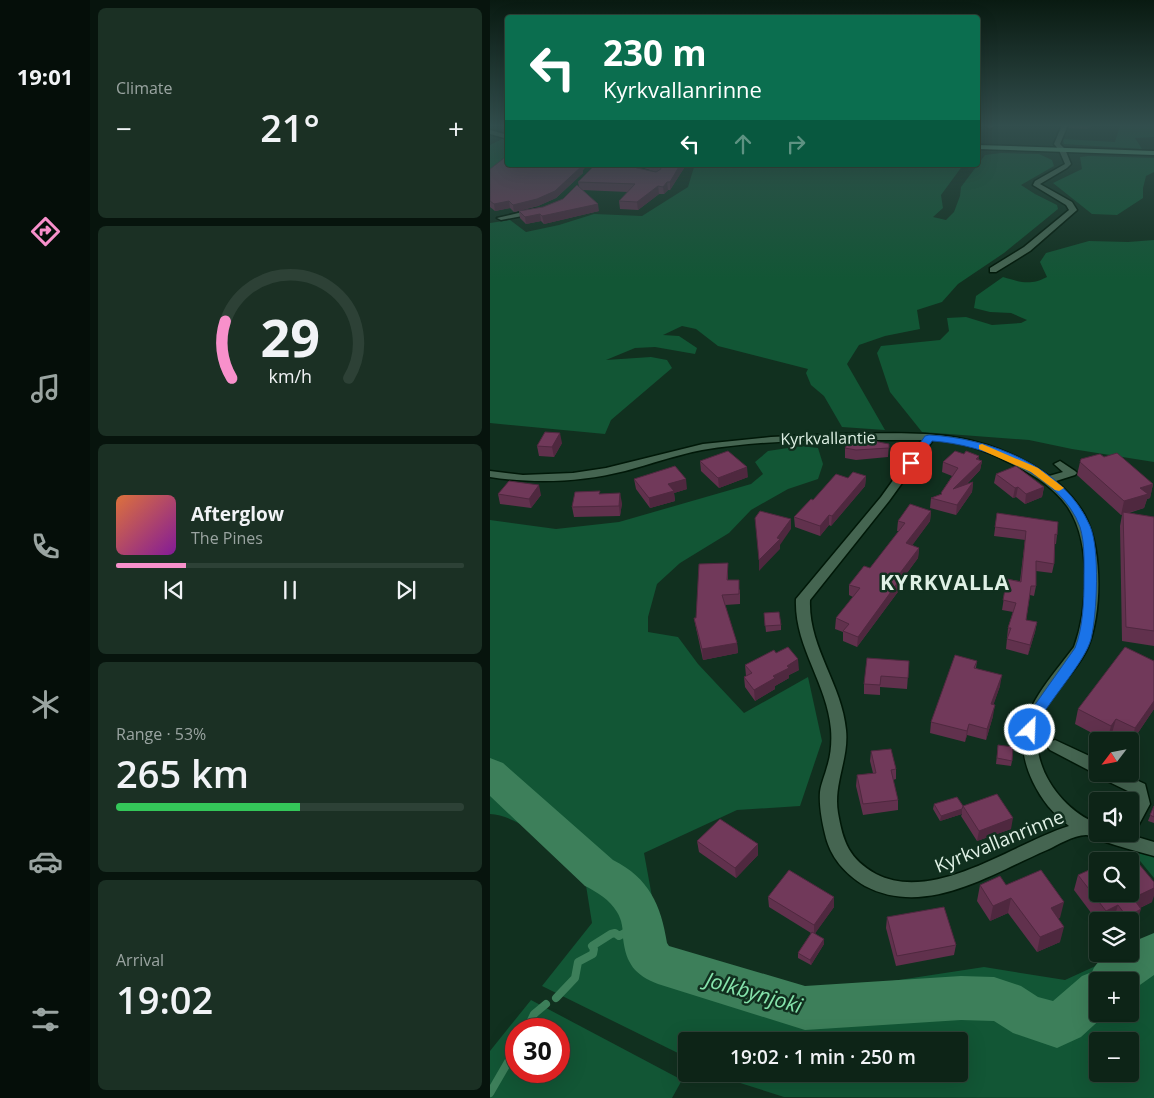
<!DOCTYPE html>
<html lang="en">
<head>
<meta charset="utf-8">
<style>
	body { margin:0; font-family:"Open Sans",sans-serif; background:#1b3024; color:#f1f3f6; height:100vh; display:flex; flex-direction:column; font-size:19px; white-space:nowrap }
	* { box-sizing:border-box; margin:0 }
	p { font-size:16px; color:#9aa4a1 }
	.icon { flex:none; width:28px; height:28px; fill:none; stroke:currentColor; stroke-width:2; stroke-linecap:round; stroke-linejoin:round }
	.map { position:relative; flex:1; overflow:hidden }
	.panel { display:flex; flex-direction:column; gap:8px; padding:8px; background:#07140d; width:400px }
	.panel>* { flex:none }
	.banner { position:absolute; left:15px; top:15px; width:475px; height:152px; border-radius:5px; box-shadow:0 5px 20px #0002,0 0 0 1px #2d4136; background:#0b6e4f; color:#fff; overflow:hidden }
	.needle { width:32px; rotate:238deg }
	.fabs { position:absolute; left:599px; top:732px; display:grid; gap:10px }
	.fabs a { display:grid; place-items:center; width:50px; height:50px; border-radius:5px; background:#0d2417; box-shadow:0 5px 20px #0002,0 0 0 1px #2d4136; font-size:25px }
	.speed { position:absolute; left:15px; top:1018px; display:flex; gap:10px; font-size:25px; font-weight:700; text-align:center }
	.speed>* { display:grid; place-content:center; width:65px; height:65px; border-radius:50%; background:#0d2417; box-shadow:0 5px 20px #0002,0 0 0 1px #2d4136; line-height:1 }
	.speed .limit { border:8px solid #d22; background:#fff; color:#111 }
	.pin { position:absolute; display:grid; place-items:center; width:42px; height:42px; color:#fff; margin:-21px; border-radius:10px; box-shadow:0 2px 8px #0006 }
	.me { position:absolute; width:55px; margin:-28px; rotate:24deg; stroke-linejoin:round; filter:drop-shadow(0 0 4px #0008) }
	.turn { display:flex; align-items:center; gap:18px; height:105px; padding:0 15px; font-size:22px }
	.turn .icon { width:65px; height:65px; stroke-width:2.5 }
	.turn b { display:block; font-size:35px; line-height:42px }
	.lanes { display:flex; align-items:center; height:48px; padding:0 15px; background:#0003; justify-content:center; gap:25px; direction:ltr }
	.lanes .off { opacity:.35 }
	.big { font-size:38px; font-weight:600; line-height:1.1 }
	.panel .widget { flex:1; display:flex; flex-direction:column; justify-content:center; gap:8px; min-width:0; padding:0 18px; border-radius:8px; background:#1b3024 }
	.panel .dial { align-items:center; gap:0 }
	.dial svg { height:130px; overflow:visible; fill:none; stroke:#2d4136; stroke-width:7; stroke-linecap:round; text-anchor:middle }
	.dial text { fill:#f1f3f6; stroke:none }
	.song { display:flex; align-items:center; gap:15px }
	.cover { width:60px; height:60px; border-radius:8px; background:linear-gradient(135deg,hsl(20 70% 55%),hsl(290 70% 35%)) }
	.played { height:5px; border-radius:2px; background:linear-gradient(90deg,#f890cb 20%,#2d4136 20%) }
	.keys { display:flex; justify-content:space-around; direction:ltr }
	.heat { display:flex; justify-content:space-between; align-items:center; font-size:28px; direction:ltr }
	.charge { height:8px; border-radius:4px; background:linear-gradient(90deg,#34c759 53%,#2d4136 0) }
	.trip { position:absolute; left:188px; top:1032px; width:290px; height:50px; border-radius:5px; background:#0d2417; box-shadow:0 5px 20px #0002,0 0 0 1px #2d4136; font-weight:600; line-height:50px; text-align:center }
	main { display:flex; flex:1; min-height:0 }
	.dock { display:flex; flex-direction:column; width:90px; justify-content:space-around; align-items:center; background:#050e09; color:#9aa4a1 }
	.dock .icon { width:35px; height:35px }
	.dock .current { color:#f890cb }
	.dock b { font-size:22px; color:#f1f3f6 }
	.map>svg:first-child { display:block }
</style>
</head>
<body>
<main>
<nav class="dock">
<b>19:01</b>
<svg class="icon current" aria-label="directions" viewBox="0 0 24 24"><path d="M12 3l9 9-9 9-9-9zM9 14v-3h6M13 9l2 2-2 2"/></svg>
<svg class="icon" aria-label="music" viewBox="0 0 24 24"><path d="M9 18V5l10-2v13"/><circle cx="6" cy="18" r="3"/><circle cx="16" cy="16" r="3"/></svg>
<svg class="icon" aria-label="phone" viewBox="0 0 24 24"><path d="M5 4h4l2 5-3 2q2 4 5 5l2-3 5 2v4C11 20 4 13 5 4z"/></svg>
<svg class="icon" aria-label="climate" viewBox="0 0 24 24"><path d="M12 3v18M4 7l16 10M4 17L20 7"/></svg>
<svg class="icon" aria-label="car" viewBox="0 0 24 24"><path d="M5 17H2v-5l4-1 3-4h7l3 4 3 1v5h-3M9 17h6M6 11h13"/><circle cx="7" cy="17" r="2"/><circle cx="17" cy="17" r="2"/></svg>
<svg class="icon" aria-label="filters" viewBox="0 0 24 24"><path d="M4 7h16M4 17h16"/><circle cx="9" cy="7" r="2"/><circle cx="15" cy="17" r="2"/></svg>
</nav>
<section class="panel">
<div class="widget"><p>Climate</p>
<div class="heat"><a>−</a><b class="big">21°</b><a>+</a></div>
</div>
<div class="widget dial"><svg viewBox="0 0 100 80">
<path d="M14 69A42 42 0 1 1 86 69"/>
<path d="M14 69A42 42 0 0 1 10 34" stroke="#f890cb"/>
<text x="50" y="56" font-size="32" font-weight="700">29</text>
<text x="50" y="72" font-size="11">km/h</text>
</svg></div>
<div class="widget">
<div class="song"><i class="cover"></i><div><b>Afterglow</b><p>The Pines</p></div></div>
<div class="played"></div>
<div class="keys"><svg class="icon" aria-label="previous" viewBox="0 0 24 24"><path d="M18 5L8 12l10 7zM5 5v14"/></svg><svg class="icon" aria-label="pause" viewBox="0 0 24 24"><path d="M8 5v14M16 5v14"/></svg><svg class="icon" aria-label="next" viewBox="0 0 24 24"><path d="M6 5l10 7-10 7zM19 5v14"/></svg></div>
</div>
<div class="widget"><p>Range · 53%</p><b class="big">265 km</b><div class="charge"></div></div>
<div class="widget"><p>Arrival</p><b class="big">19:02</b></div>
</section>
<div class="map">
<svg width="664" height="1098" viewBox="0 0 664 1098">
	<rect width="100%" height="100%" fill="#11301f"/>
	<g fill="#125635" fill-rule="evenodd">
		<polygon points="630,125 664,125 664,137 645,138 652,149 574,144 573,139 625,142"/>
		<polygon points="14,138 17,139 17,155 0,170 0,145"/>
		<polygon points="511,153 549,154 562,160 564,166 531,185 545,194 567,205 568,209 514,253 468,284 452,302 427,310 430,329 395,336 369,345 357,364 395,430 352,427 334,396 321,385 316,373 318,369 228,346 206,329 192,326 173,335 189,336 207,348 205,354 165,347 145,348 116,360 161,357 177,360 182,368 121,420 115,434 0,423 0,223 20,220 36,232 69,225 104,214 152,216 198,187 204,167 214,165 473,165 451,195 453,208 443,217 456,220 464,212 470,196 471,187 495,155"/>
		<polygon points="599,156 664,158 664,172 656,176 653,188 653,198 627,215 602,214 563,183 592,169 590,157"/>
		<path d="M664 240V462L582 449 539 440 432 432 400 392 387 353 391 346 450 340 459 331 457 318 476 317 502 325 531 323 537 320 521 313 500 312 484 308 486 296 513 277C530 282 540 286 557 277L550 262 556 253 599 241 638 242Z"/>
		<path d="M311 446 328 448 333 464 328 479 298 489 261 510 239 533 190 563 167 584 158 617V632L188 637 208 664 254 713 318 677 332 741 310 806 247 810 154 853 171 946 311 995 494 967 575 980 632 954H640V950L664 939V1098L294 1097 247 1082 230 1074H469V1041H196V1057L52 986 102 923 94 873C69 853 33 816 0 814V520L66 529 129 522 261 484 273 474 265 462 278 451ZM608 981H640V1014H608ZM608 1041H640V1074H608Z"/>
		<polygon points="637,845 664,855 664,878"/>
		<path d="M41 1000 192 1080 182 1098H0V1051ZM26 1029H69V1071H26Z"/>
	</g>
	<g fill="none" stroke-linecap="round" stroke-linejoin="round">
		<g stroke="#3d7f5a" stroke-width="8">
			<polyline points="66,998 85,978 88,962 103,954 104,949 102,946 121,934 125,933 129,936 153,923"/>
			<polyline points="37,1029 44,1014 56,1004"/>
			<polyline points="0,1093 26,1048"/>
		</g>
		<path fill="#3d7f5a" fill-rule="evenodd" d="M0 758 13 763 123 860C159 878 171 905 177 943L179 946 315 986 471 976 504 977 531 986 548 997 563 1001 592 976 602 972C609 955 624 954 640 954V943L664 933V975L640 992V981H608V1014H616L591 1037 567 1048 523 1033 504 1021 471 1020 315 1030 168 984C145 975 136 964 133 938 133 929 132 920 127 912 120 900 107 892 95 886L0 796Z"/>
		<g stroke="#001808" stroke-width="3">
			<g id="minor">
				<polygon points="498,125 505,125 500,129 497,127"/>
				<polygon points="572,125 578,125 570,144 575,149 581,164 577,168 550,184 582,202 587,210 540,251 506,272 500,272 500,268 534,247 579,210 576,205 543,185 545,181 575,164 569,150 564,144"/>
				<polygon points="0,130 18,135 18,139 0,134"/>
				<polygon points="45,209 48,209 48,213 11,220 7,218"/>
				<path d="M349 434C430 433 489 427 559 476L573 472 564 464 570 461 585 471 587 473 585 475 566 481C578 492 590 504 597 520 612 553 612 612 598 647 588 671 564 689 553 713 533 756 567 808 608 824V834H637L664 842V856C647 851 630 847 613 841 608 840 601 835 596 835 583 835 568 845 557 850 501 874 436 918 375 886 355 874 340 857 335 834 332 821 329 806 330 792 331 784 335 775 337 767 341 755 342 742 341 729 337 683 304 646 306 599L391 497 432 440C359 440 285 438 212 450 186 455 161 464 135 471 91 482 46 484 0 477V471L33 475 83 473 116 468 213 444 281 437ZM443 440C469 441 493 449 516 461 539 472 562 485 577 506 602 541 598 609 584 647 551 691 515 724 543 782 551 799 563 814 579 826 524 843 444 904 386 874 359 859 353 842 348 813 343 784 359 759 356 730 352 684 318 647 320 600L399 501Z"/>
				<polygon points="565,740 608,760 608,774 610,774 602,772 560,750 557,746 560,742"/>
				<polygon points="611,774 633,774 655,784 660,804 646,830 640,832 640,810 644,803 642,793 613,779"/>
			</g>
		</g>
		<g stroke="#001808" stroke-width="3">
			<polygon id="major" points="488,145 664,151 664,155 488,149"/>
		</g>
		<use href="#minor" fill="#456551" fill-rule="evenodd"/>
		<use href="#major" fill="#5ea87d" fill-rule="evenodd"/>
	</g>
	<g fill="#61314d">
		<polygon points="579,125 603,125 597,129 579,128"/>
		<polygon points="18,165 97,165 93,170 93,173 66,198 48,206 24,212 20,208 5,211 0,207 0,169"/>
		<polygon points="145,165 196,165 180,190 178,190 174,194 169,194 148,210 130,209 129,201 138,192 92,190 109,211 54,224 51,221 36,224 30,218 29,211 53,207 73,199 89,187 88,182 147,168 163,171"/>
		<polygon points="72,443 64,457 49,456 47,446"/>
		<polygon points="399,444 398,457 366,460 355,458 355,448"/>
		<polygon points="474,454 489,456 488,459 492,461 490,470 477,484 483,482 482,492 466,515 440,508 441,498 451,494 451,493 462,476 452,472 453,462"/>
		<polygon points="614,457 663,484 660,498 657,499 654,508 639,513 664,517 664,646 632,641 630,526 632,515 631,515 587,475 590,462"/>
		<polygon points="210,461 258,477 229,488 211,471"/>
		<polygon points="506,474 554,487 552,497 535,504 526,497 523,498 504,483"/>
		<polygon points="376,476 375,486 341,526 339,525 330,536 305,527 304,517 323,500 358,478"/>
		<polygon points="144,479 197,489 184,493 185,501 160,508 146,489"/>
		<polygon points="8,494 51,495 41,508 10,504"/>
		<polygon points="132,503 130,516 84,517 82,507"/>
		<polygon points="441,511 440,521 422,545 429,548 428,558 411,581 410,589 367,647 353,641 353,632 345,629 346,618 363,597 359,595 359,585 380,568 409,531 407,531 408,521"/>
		<polygon points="507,513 567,535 566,544 565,544 564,564 562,573 546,571 546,586 544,596 540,595 536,620 547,622 545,632 538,655 516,649 518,628 523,612 512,610 517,579 530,581 535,540 504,536"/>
		<polygon points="238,563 238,580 250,590 250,604 235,605 247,643 248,653 213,660 206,628 204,618 206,618"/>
		<polygon points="274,613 291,625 291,630 276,632"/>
		<polygon points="286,653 309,670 299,675 299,678 285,686 285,689 265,701 255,687 254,677 256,676 255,665"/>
		<polygon points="419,661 417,689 390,687 390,695 374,694 374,684"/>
		<polygon points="487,661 486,668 510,686 503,705 503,716 496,740 477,735 475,742 440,733 441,722"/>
		<polygon points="664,661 664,709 641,743 640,741 637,741 622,733 617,741 585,724 588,709"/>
		<polygon points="508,745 522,761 521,766 506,764"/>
		<polygon points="381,751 406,769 406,779 403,780 408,800 408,810 373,815 366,786 367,775 383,773 380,761"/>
		<polygon points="444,804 473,806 521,829 487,841 471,816 472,814 450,821 443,809"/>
		<polygon points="664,806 664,823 658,821"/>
		<polygon points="207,841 268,844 268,855 246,878 209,852"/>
		<polygon points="588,875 662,902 650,908 646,925 640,928 640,921 608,921 608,922 584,890"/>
		<polygon points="490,885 516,885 570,918 568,918 570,942 547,952 518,913 500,921 487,901"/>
		<polygon points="278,897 344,907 325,933 334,944 321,965 308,958 308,953 321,933 279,907"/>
		<polygon points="397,917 466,945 464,955 406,966 396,928"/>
	</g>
	<g fill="#4f283f">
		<polygon points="598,125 603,125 597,129"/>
		<polygon points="91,165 97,165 93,170 93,173 66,198 48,206 24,212 23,205"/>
		<polygon points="190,165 196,165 180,190 180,182"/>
		<polygon points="177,182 178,190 174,194 173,187"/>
		<polygon points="168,186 169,194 148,210 147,202"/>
		<polygon points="19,201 20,208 5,211 4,204"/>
		<polygon points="108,204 109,211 54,224 52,216"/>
		<polygon points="50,214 51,221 36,224 35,217"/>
		<polygon points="70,433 72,443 64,457 62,447"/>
		<polygon points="489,456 488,465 492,461 490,470 462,499 463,489"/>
		<polygon points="257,467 258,477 229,488 228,478"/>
		<polygon points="376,476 375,486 341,526 342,516"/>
		<polygon points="196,479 197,489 184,493 185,501 160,508 159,498 178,484"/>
		<polygon points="483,482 482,492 466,515 467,505"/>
		<polygon points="663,484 660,498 657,499 654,508 633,514 633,512 632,515 631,515 634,501 650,488"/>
		<polygon points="49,485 51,495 41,508 39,499"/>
		<polygon points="528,487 526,497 523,498 525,488"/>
		<polygon points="554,487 552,497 535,504 536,494"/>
		<polygon points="130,493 132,503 130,516 129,506"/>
		<polygon points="441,511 440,521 416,554 416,543"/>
		<polygon points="339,515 339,525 330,536 330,526"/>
		<polygon points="301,519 301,529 290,545 290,549 269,571 269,560 287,538"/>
		<polygon points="429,548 428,558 411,581 410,589 367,647 368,637 407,577"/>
		<polygon points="547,622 545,632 538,655 540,645"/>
		<polygon points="247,643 248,653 213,660 212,649"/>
		<polygon points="308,659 309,670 299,675 299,678 285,686 285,689 265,701 264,690 297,666"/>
		<polygon points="512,675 510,686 500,715 501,704"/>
		<polygon points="664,701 664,709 641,743 645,728"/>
		<polygon points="505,705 503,716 496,740 497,729"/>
		<polygon points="626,719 622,733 617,741 621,726"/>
		<polygon points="479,724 477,735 475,742 477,731"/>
		<polygon points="472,809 472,814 450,821 451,816"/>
		<polygon points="523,818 521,829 487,841 489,831"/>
		<polygon points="268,844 268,855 246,878 245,868"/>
		<polygon points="664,888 664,896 662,902 637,914 643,898"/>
		<polygon points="344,897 344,907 324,935 324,925"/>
		<polygon points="521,898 518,913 500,921 503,906"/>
		<polygon points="574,902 570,918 557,924 561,908"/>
		<polygon points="628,905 623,921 613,921 616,911"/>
		<polygon points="651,909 646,925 640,928 640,921 635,921 637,917"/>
		<polygon points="574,927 570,942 547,952 550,937"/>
		<polygon points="334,939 334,944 321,965 320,960"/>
	</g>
	<g fill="#71395a" stroke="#4f283f">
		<polygon points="18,155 18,165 91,165 90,166 92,166 65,191 47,199 23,205 19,201 4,204 0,201 0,169"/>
		<polygon points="105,165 123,166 125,165 140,165 147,168 166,172 171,169 170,167 165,165 190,165 180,182 177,182 173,187 168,186 147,202 129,201 145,184 88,182"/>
		<polygon points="87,185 108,204 52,216 50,214 35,217 29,211 53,207 73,199"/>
		<polygon points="55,432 70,433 62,447 47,446"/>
		<polygon points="362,437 399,444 399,448 366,450 355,448"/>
		<polygon points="238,451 257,467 228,478 210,461"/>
		<polygon points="465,451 474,454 476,451 489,456 486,459 492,461 463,489 483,482 467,505 441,498 452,494 451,493 468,468 453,462"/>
		<polygon points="627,453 663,484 650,488 658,494 634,501 590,462 591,459 610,454 614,457"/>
		<polygon points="185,466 196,479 178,484 184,491 159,498 144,479"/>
		<polygon points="526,466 554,487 536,494 528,487 525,488 506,474"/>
		<polygon points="363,472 376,476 342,516 339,515 330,526 304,517 321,499 323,500 346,474 358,478"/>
		<polygon points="19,481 49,485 39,499 8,494"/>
		<polygon points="110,491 109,494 130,493 129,506 82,507 85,492"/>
		<polygon points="420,504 441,511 416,543 429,548 407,577 411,578 368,637 353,631 359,624 346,618 370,588 359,585 374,566 380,568 415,523 408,521"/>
		<polygon points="270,511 301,519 287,538 290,539 269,560 265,518"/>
		<polygon points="633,512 664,517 664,631 636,627"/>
		<polygon points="507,513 568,522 567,535 565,534 564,564 546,561 546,586 541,586 536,620 547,622 540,645 517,639 521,628 518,628 526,603 513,600 517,579 531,582 536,531 505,527"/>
		<polygon points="238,563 237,580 249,580 249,594 232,595 247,643 212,649 204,618 206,618 209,564"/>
		<polygon points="289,612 291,625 275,626 274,613"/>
		<polygon points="298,647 308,659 297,666 299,668 283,676 285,678 264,690 254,677 262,673 255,665 284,650 286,653"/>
		<polygon points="635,647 664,661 664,701 645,728 626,719 621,726 588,709"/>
		<polygon points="465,655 487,661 484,668 512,675 501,704 505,705 497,729 479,724 477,731 441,722"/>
		<polygon points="377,658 419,661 418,678 391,676 390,685 374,684"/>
		<polygon points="508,745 523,747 522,761 507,758"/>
		<polygon points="401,749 406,769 401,770 408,800 373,804 367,775 386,773 381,751"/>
		<polygon points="507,794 523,818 489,831 473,806"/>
		<polygon points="467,797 473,806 472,809 451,816 444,804"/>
		<polygon points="664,806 664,817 660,815"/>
		<polygon points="230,819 268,844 245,868 207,841"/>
		<polygon points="639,852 664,882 664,888 643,898 651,909 637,917 628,905 616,911 588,875 608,866 608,894 640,894 640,861 618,861"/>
		<polygon points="299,870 344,897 324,925 278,897"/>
		<polygon points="551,870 574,902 561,908 574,927 550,937 521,898 503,906 490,885 510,876 516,885"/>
		<polygon points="454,907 466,945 407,956 397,917"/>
		<polygon points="322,932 334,939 320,960 308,953"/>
	</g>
	<linearGradient id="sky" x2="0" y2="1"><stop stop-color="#091a11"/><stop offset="0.45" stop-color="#324e4d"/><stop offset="1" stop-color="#324e4d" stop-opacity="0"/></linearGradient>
	<rect width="664" height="279" fill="url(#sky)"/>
	<path fill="#1a73e8" stroke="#114b97" d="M439 435C500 438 574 466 600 526 610 549 607 614 601 639 595 661 564 695 552 716 548 721 548 728 545 734L540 735 535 734 533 730 537 716 585 648C593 628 594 601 594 580 594 563 595 543 590 527 571 474 493 444 442 441L425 465H418V461L435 436Z"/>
	<polygon fill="#f59e0b" points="492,444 548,468 574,488 569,491 565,490 541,472 489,449 489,445"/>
	<g text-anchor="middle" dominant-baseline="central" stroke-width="5" stroke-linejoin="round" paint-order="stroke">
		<g font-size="16" fill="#dff0e5" stroke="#11301f">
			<text transform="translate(338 438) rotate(-1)">Kyrkvallantie</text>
		</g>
		<g font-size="19" fill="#dff0e5" stroke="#11301f">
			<text transform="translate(509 841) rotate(-22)">Kyrkvallanrinne</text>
		</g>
		<g font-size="21" font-weight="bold" letter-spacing="1" fill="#dff0e5" stroke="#11301f">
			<text x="455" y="582">KYRKVALLA</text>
		</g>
		<g font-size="21" font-style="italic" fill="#86e4ac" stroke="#11301f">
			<text transform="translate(264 992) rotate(16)">Jolkbynjoki</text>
		</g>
	</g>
</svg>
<div class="fabs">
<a><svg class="needle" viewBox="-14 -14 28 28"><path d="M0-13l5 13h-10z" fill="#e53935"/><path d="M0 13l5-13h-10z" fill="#9aa4a1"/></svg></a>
<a><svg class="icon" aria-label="sound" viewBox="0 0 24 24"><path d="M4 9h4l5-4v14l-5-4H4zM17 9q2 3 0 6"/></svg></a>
<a><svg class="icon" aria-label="search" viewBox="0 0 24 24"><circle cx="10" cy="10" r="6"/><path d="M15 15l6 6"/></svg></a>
<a><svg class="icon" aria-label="layers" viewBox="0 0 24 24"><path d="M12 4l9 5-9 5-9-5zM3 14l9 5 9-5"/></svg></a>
<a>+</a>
<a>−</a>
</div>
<div class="speed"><div class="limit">30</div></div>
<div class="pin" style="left:421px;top:463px;background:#d93025"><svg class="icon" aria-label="arrive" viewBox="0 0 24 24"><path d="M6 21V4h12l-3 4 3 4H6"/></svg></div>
<svg class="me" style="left:540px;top:730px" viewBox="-20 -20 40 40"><circle r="17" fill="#1a73e8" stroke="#fff" stroke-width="3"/><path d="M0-11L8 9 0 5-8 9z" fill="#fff"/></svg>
<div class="trip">19:02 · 1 min · 250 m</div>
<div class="banner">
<div class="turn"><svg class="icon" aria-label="left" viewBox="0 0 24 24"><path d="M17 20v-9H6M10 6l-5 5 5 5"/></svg><div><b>230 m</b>Kyrkvallanrinne</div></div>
<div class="lanes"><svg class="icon" aria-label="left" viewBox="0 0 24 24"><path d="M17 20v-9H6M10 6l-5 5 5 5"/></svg><svg class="icon off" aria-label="ahead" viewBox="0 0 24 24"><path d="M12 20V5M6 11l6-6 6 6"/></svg><svg class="icon off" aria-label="right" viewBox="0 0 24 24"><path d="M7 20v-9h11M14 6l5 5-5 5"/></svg></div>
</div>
</div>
</main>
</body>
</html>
